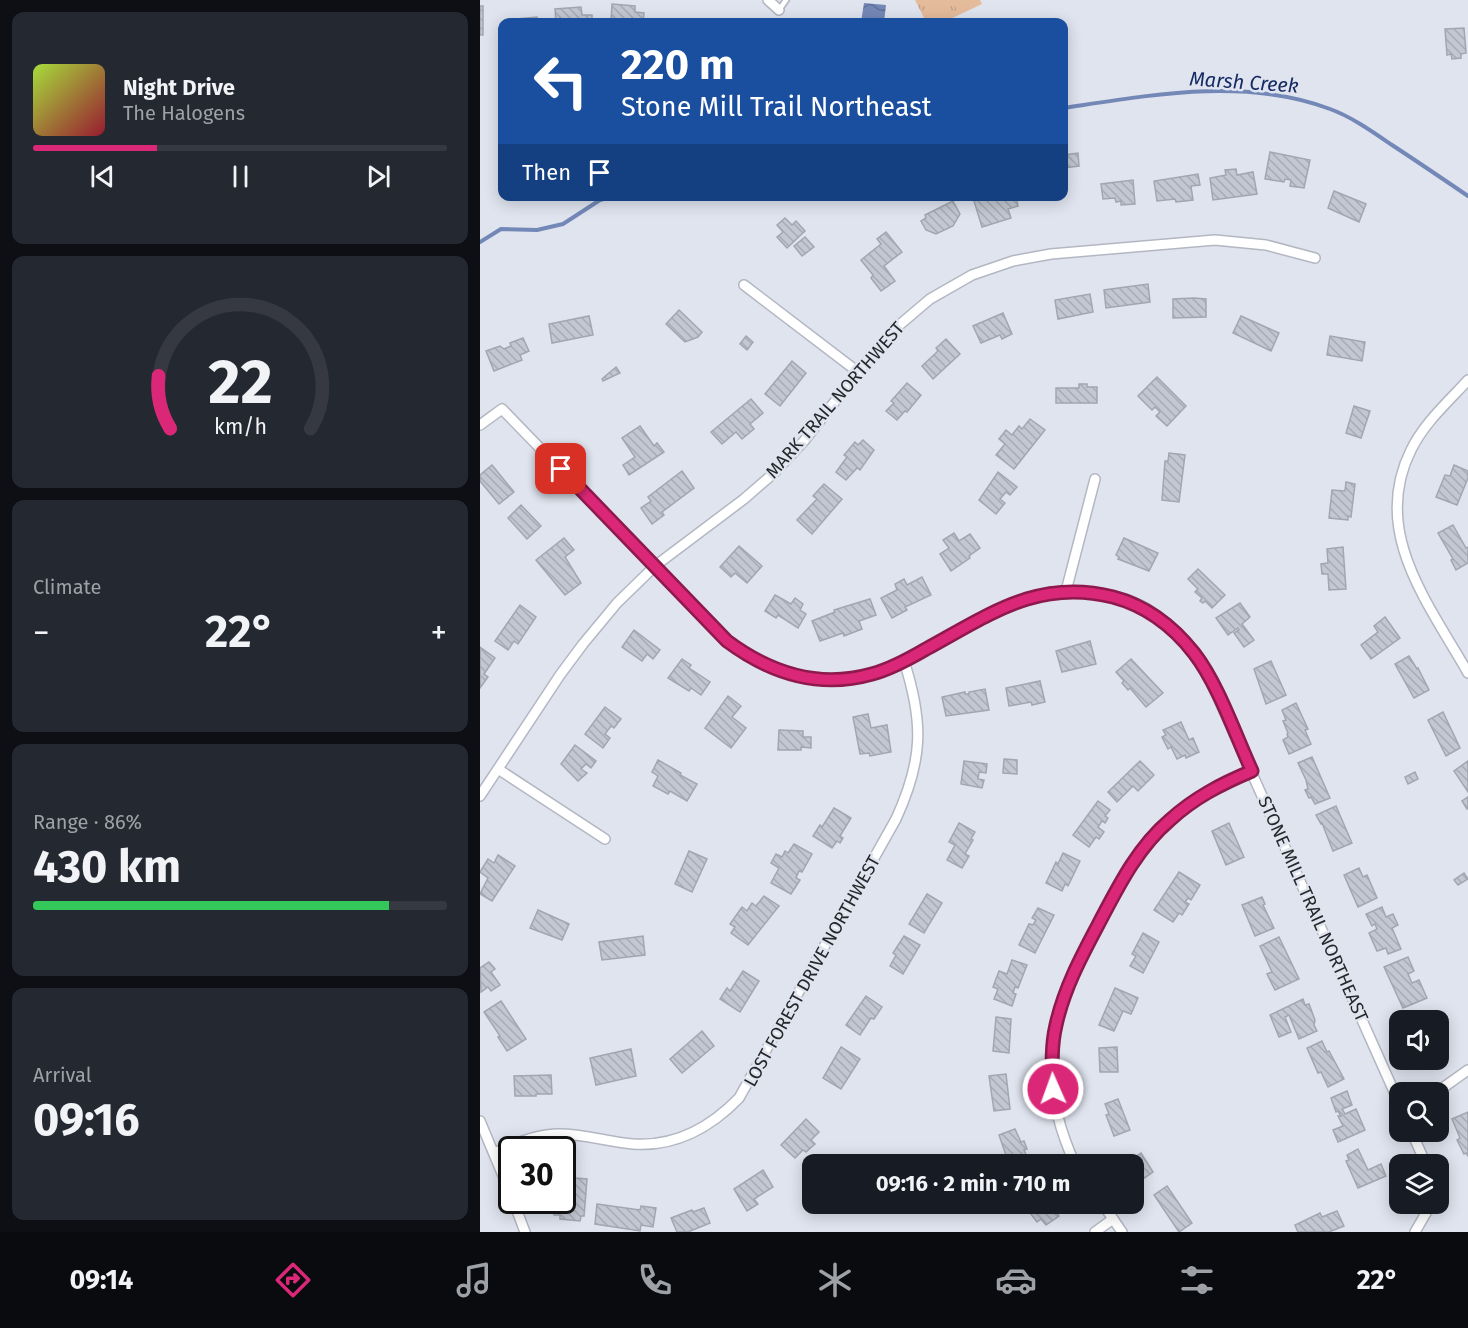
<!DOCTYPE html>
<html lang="en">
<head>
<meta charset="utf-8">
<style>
	body { margin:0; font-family:"Fira Sans",sans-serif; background:#242831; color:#f1f3f6; height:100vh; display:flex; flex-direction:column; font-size:22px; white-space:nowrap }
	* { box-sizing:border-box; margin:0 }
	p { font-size:20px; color:#9ea1a6 }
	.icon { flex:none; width:33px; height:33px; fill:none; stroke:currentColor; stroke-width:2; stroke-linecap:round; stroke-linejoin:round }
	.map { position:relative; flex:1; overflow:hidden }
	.details { display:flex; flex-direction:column; gap:12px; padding:12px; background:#0d0f14; width:480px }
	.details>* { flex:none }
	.hud { position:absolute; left:18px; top:18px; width:570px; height:183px; border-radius:12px; box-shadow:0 3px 15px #0003; background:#1a4fa0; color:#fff; overflow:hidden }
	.controls { position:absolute; left:909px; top:1010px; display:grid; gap:12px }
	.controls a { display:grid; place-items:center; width:60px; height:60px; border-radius:12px; background:#171b24; box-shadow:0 3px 15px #0003; font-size:30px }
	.speed { position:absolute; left:18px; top:1136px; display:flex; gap:12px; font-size:30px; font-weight:700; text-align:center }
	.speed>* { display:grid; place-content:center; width:78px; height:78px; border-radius:50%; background:#171b24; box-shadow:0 3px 15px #0003; line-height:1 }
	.speed .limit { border:3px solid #111; border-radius:9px; background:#fff; color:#111 }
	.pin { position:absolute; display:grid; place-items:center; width:51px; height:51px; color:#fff; margin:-26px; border-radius:12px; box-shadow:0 3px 9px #0006 }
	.me { position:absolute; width:66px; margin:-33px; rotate:358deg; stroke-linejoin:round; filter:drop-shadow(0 0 4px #0008) }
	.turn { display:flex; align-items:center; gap:21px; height:126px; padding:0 24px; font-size:27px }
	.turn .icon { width:78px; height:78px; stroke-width:2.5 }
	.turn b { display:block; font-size:42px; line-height:51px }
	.then { display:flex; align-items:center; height:57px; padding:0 24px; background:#0003; gap:12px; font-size:22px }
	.big { font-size:45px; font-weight:700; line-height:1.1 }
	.details .tile { flex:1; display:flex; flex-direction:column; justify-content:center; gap:9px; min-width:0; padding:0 21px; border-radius:12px; background:#242831 }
	.details .dial { align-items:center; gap:0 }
	.dial svg { height:156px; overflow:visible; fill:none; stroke:#363941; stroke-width:7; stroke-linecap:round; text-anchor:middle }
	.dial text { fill:#f1f3f6; stroke:none }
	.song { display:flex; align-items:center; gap:18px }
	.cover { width:72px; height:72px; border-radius:9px; background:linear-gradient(135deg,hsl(80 70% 55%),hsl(350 70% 35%)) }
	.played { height:6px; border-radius:3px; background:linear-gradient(90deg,#db2777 30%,#363941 30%) }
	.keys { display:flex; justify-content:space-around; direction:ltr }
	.heat { display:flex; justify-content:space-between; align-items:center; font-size:33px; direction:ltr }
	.charge { height:9px; border-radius:4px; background:linear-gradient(90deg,#34c759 86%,#363941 0) }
	.trip { position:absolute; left:322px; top:1154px; width:342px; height:60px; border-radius:12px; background:#171b24; box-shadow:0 3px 15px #0003; font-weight:700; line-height:60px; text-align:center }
	.tab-bar { display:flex; height:96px; justify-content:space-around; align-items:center; background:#090b0e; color:#9ea1a6 }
	.tab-bar .icon { width:42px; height:42px }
	.tab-bar .current { color:#db2777 }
	.tab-bar b { font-size:27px; color:#f1f3f6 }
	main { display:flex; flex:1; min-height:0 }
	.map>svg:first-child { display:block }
</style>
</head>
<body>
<main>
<section class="details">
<div class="tile">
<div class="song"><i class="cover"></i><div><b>Night Drive</b><p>The Halogens</p></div></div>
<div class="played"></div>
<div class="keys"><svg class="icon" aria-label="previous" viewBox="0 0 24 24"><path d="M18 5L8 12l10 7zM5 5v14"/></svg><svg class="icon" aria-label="pause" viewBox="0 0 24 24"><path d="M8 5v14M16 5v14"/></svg><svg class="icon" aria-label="next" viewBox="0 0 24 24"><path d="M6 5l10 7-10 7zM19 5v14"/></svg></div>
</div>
<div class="tile dial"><svg viewBox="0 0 100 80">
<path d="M14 69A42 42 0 1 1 86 69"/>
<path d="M14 69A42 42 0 0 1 8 42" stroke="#db2777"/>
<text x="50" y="56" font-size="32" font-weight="700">22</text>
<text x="50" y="72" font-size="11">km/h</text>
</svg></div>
<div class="tile"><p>Climate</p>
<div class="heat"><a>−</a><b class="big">22°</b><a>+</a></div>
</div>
<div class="tile"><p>Range · 86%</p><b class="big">430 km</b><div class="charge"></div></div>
<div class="tile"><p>Arrival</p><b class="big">09:16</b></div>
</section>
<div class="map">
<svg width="988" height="1232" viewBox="0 0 988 1232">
	<defs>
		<pattern id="grass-tufts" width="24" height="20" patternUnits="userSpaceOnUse" patternTransform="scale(1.5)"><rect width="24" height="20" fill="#e5bc9b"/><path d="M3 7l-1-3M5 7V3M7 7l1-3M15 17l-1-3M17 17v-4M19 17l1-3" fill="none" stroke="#c4a286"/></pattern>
		<pattern id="water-waves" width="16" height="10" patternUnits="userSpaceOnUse" patternTransform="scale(1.5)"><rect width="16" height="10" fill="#7488b8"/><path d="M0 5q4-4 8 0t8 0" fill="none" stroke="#5f6f96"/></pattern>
		<pattern id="building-back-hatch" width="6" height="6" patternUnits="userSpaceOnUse" patternTransform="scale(1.5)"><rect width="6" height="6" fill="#c2c7d2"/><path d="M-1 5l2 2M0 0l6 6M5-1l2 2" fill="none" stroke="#a7abb4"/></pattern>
	</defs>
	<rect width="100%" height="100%" fill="#dfe4ef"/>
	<polygon fill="url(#grass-tufts)" points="435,0 500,0 502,4 464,22 446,22"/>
	<g fill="#e5bc9b">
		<polygon points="442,0 465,0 472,14 453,22"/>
		<polygon points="472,0 495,0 496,3 478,12"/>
	</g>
	<polygon fill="url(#water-waves)" points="384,3 406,5 404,22 381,22"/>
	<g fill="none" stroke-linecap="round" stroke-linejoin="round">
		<g stroke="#7488b8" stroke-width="4">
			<path d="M584 108C670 95 765 77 850 109 872 117 893 132 912 145 938 162 963 179 988 196"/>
			<polyline points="0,242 21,229 57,230 83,224 120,200 135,196"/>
		</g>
	</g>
	<g fill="url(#building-back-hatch)" stroke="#a1a6b0" stroke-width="1.5">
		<polygon points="132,4 155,6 155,12 164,13 163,22 131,22"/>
		<rect x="0" y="6" width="3" height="29"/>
		<polygon points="101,7 102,15 112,15 112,22 76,22 75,9"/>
		<polygon points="57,17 58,22 26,22 25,20"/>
		<polygon points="984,28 986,53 981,54 981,58 972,59 971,54 967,55 965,29"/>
		<polygon points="790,152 830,160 824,188 810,186 811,180 805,179 804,182 785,179"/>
		<polygon points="598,153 599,166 584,168 584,155"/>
		<polygon points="756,169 757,175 773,172 777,194 733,200 730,178 746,175 745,170"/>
		<polygon points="718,174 720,185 711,186 713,200 696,202 695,199 677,201 674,181"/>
		<polygon points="653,180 655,204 641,205 641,201 636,202 635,198 623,199 621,184"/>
		<polygon points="854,191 886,204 879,222 848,208"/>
		<polygon points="509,196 536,196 538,206 528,209 531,218 502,227 494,201"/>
		<polygon points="473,201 480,214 473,226 456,234 446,230 441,221 446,218 445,215"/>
		<polygon points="305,218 312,225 316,221 325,231 307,248 297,237 303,232 297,225"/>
		<polygon points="406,232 422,252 404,266 415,281 401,291 391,278 393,275 381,260 401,244 397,239"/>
		<polygon points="325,237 334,247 322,256 314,246"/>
		<polygon points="668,284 670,302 626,308 624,290"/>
		<polygon points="610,294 613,312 578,319 575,300"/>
		<polygon points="714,298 726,299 726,317 693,318 693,299"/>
		<polygon points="199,310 222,332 218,337 205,342 186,324"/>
		<polygon points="523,313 532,334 522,339 520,335 501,343 493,326"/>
		<polygon points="109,316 113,335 72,343 69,324"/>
		<polygon points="761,316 799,333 791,351 753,333"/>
		<polygon points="266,336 273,342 267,350 260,344"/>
		<polygon points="850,336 885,342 882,361 847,355"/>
		<polygon points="43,338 49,351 40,355 42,360 14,371 6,351 20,346 24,349 31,346 30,343"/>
		<polygon points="466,339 480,354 453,379 442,366 458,351 456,348"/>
		<polygon points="312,361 326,373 300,406 285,394"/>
		<polygon points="136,367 140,373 123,381 122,379"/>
		<polygon points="677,377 706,406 687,426 676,416 680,412 675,407 672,410 658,396"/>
		<polygon points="427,383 441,395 427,412 425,411 417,420 406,411 414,403 411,401"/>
		<polygon points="599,384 607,384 607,387 617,387 617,403 576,403 576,388 599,388"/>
		<polygon points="271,399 283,413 270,424 274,429 262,439 256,432 242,444 231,432"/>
		<polygon points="874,406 890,411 881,438 866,433"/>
		<polygon points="550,419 565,430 534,469 516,455 525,444 519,439 526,430 532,435 539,426 542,429"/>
		<polygon points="160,426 174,446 177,443 184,452 149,475 143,465 155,457 142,438"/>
		<polygon points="383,440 394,450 380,470 377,468 366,480 356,472 367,457 364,455 375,442 378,445"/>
		<polygon points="689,453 705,455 699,502 682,500 685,461 688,461"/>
		<polygon points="12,465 34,492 19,504 0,481 0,475"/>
		<polygon points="974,465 988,471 988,478 977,505 956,497 965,475 970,476"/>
		<polygon points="202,471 214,488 182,512 184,515 172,524 161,508 171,501 168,497"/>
		<polygon points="518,472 537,487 530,495 526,492 520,499 525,503 516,514 499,500"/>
		<polygon points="866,482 875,484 871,517 868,516 868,520 849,518 852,490 865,491"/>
		<polygon points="344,484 362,499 332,534 317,520 337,499 333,496"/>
		<polygon points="41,505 61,526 47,539 28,518"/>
		<polygon points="973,525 986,548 988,547 988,563 976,570 971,560 973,559 958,533"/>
		<polygon points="474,533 479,541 490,534 500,548 489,556 490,558 471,571 460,554 469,548 463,540"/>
		<polygon points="84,538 94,550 85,557 101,583 85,595 56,560"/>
		<polygon points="644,538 678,553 669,571 638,559 639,557 636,555"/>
		<polygon points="259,546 282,566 267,583 255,573 251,577 240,567"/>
		<polygon points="863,547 866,589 849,590 848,574 842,574 841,564 848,563 847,549"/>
		<polygon points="718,569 745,595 732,608 725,601 723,603 720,601 722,598 715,592 718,589 708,579"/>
		<polygon points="442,577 451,595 425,607 427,610 412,618 401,598 417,590 415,584 424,579 427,585"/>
		<polygon points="295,595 311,604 315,598 323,604 320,610 326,614 318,628 298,615 296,618 285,611"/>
		<polygon points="390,599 396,615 379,621 382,629 364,636 363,633 340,641 332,621 355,612 354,610"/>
		<polygon points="760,603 770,617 762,624 774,640 764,647 754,633 759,630 758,628 748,635 736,618"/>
		<polygon points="40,605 56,617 38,644 34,641 28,650 15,641"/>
		<polygon points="905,617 920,638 891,659 881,645 898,632 894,626"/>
		<polygon points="154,630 180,650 173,659 167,654 162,661 142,647"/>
		<polygon points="610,641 616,664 582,672 576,651"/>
		<polygon points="0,647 15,658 4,674 8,677 0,688"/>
		<polygon points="929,656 937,669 938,668 949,690 934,698 915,664"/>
		<polygon points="202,659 211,665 209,668 230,682 221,695 211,688 209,691 188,678"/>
		<polygon points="651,659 683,693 666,707 650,688 648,690 642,683 644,681 636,672"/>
		<polygon points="791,661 806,695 786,704 774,669"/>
		<polygon points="560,681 565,702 552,705 551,702 529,706 526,688"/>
		<polygon points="505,689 509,710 466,716 462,697 485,692 485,694 489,694 489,692"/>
		<polygon points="248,696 261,706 252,717 266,728 251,748 225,728"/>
		<polygon points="816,703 828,729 825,730 831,744 809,754 803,740 808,737 807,734 808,733 803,721 806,720 802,710"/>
		<polygon points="125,707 141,719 134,728 131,726 125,734 130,738 123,748 105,734"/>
		<polygon points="963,712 980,748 966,756 948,720"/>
		<polygon points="388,714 391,728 407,725 411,752 390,756 389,753 380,754 373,717"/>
		<polygon points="701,722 709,740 713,738 719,752 706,758 705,755 697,759 691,747 688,749 682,737 686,735 683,730"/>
		<polygon points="299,730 323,731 323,737 331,737 331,748 321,747 321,750 298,750"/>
		<polygon points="95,745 116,761 111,768 106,764 101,769 107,773 98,781 81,764"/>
		<polygon points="832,757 850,798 835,804 831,797 829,798 825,790 828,789 826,780 818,763"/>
		<polygon points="524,759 537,760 537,774 523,773"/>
		<polygon points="178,760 201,773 200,775 217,784 207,801 190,791 188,794 173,786 178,776 172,772"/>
		<polygon points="484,761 507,764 506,773 499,772 498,779 504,780 502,788 481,784"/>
		<polygon points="660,761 674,775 658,791 653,786 637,802 628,792"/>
		<polygon points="988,761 988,792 974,771"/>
		<polygon points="935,772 938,779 928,784 925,777"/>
		<polygon points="988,797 988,808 987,809 982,801"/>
		<polygon points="618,801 630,810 625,816 628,818 625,823 622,821 618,827 624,832 619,839 616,837 609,847 593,835"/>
		<polygon points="856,806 872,843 853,851 842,823 841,824 836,815"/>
		<polygon points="354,808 371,818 360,836 363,838 360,843 357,841 352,848 333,836 340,825 342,827"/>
		<polygon points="479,823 495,832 491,839 493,840 485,854 489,856 482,868 467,860 475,845 469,842"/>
		<polygon points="749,823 764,857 746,865 732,831"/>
		<polygon points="314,844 332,854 322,872 319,871 316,878 320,880 311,894 291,883 299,868 291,863 296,854 302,857 305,851 308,853"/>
		<polygon points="209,851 227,859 212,892 195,884"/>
		<polygon points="583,853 600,861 588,886 585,884 582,891 566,883 576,862 578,864"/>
		<polygon points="18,855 35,866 12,901 0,894 8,878 0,872 8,859 14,863"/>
		<polygon points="879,868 883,877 887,875 897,898 878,907 864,875"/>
		<polygon points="699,872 720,885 711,900 708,898 705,902 709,904 702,915 699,913 693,922 674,910"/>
		<polygon points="984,873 988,879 978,885 974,880"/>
		<polygon points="447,894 462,903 444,933 429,924"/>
		<polygon points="284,896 299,906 268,945 251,933 255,927 250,924 262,907 267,911 272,903 276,906"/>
		<polygon points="782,897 785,904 783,905 794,928 775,936 762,905"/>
		<polygon points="902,907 906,917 913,914 918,925 912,928 921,949 908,954 906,948 897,951 889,933 897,929 895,924 892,926 886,914"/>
		<polygon points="558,908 574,915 555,953 539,945 549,924 553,925 556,920 552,918"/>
		<polygon points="58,910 89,924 82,940 50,928"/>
		<polygon points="663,933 679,942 663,973 650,966 656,956 652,954"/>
		<polygon points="163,936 165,955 122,960 119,942"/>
		<polygon points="424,936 440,945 423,974 410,966 416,955 413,953"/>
		<polygon points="799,937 819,979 795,990 787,974 792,972 780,946"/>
		<polygon points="928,957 934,971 928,974 932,983 939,980 947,998 923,1008 904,967"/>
		<polygon points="532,960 547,965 538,988 535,987 533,993 536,994 532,1006 514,999 518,989 513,987 519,971 527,974"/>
		<polygon points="9,962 15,969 11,972 20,985 11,991 8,987 1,992 0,968"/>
		<polygon points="263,971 279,981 260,1012 240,999 247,988 250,991"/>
		<polygon points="635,988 658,998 651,1014 643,1011 634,1031 619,1025"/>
		<polygon points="386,996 402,1007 394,1019 391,1018 380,1035 366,1025"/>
		<polygon points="823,999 825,1005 829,1004 835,1020 834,1025 837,1031 819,1039 809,1015 805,1017 811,1032 799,1037 790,1015"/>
		<polygon points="21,1001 46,1039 27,1051 18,1037 20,1036 4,1012"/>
		<polygon points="947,1012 950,1020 931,1020 931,1019"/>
		<polygon points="516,1017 531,1019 529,1053 513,1051"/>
		<polygon points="222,1031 234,1046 202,1073 190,1059"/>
		<polygon points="842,1041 847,1052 849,1051 864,1079 848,1087 841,1072 838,1073 827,1048"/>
		<polygon points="361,1047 380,1059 361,1089 343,1078"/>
		<polygon points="637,1047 638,1072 620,1072 619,1048"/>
		<polygon points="151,1049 156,1076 116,1085 110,1058"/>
		<polygon points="526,1074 530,1109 514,1111 509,1076"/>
		<polygon points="71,1075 72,1094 56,1094 56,1096 35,1096 34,1076"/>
		<polygon points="867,1091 872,1105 862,1109 865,1114 876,1109 885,1130 858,1142 853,1130 863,1126 858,1116 861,1116 858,1111 856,1112 851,1098"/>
		<polygon points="638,1099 650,1130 634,1136 626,1115 629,1114 625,1104"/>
		<polygon points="988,1112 988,1156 986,1153 984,1154 977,1140 980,1138 972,1119"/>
		<polygon points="326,1119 339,1132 331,1140 335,1144 326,1152 323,1150 315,1158 301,1145"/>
		<polygon points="535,1129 541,1142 544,1141 547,1149 544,1150 547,1157 545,1158 547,1163 545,1164 529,1164 519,1135"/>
		<polygon points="878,1149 888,1170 901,1164 906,1176 878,1188 866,1161 869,1160 867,1155"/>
		<polygon points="661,1153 673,1172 663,1179 660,1174 657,1176 654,1172 654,1164 647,1162"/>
		<polygon points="283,1170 293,1187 274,1199 278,1204 267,1211 254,1189"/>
		<polygon points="82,1177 107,1179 104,1216 101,1216 100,1221 80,1219 80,1215 74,1215 75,1200 82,1200"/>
		<polygon points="687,1186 712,1223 699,1232 674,1195"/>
		<polygon points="556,1203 569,1203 579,1216 566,1225 561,1219 557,1222 547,1209"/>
		<polygon points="117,1204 160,1210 161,1206 176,1208 173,1227 161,1225 160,1231 115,1224"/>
		<polygon points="224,1208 230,1223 208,1232 197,1232 191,1218 212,1210 213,1212"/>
		<polygon points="857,1211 864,1226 849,1232 818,1232 815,1225 840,1213 842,1217"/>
	</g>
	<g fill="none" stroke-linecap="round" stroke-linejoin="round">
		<g stroke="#b3b7c2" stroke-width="8">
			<polyline id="lane" points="299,10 306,0"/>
		</g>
		<g stroke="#b3b7c2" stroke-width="12">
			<g id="street">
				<polyline points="288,0 299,10"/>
				<polyline points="264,285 378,372"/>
				<path d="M988 380C968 402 944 423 931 450 890 532 949 604 988 673"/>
				<path d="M0 425 22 409 247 641C291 673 338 689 392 674 442 661 483 624 530 604 572 586 636 586 675 614 697 631 713 652 728 675L920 1105"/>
				<polyline points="586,591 615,479"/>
				<polyline points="18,769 125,839"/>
				<polyline points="0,796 80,675 103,644 137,603 175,566 264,499 294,473 324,441 378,372 417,327 450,299 492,275 533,261 571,254 735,240 786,245 835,258"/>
				<polyline points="957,1092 988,1070"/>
				<polyline points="0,1121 32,1197"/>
				<polyline points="931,1131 946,1164"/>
				<path d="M14 1153C34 1144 54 1135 76 1134 102 1133 127 1142 153 1144 195 1147 231 1127 259 1098L416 819C443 760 444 723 424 661"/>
				<path d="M595 1164C553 1073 572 1013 616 929 658 848 684 808 772 771"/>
				<polyline points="33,1200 45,1232"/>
				<polyline points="622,1203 642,1232"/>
				<polyline points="615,1232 633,1219"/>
				<polyline points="935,1232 946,1213 949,1203"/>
			</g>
		</g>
		<use href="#lane" stroke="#fff" stroke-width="4.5"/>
		<use href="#street" stroke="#fff" stroke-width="9"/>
	</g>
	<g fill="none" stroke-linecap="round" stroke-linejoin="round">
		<g stroke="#8e194d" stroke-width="15">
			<path id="route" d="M81 469 247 641C290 673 339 689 392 674 411 669 429 659 446 649 509 615 558 578 633 597 667 606 692 625 714 653 738 684 755 734 772 771 741 784 714 798 690 820 657 848 638 887 618 925 601 957 584 989 576 1025 571 1046 572 1067 573 1089"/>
		</g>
		<use href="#route" stroke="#db2777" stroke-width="10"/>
	</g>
	<g text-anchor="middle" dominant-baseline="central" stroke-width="5" stroke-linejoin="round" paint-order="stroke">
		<g font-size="18" fill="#25272b" stroke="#dfe4ef">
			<text transform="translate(355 400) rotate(-49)">MARK TRAIL NORTHWEST</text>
			<text transform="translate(833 909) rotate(66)">STONE MILL TRAIL NORTHEAST</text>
			<text transform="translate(332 971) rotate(-61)">LOST FOREST DRIVE NORTHWEST</text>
		</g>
		<g font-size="20" font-style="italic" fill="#162a64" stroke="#dfe4ef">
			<text transform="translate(764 82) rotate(4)">Marsh Creek</text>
		</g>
	</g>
</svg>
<div class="controls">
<a><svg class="icon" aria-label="sound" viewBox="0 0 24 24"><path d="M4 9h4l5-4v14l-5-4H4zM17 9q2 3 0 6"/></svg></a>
<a><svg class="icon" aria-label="search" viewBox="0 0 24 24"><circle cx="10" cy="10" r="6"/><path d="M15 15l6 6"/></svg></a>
<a><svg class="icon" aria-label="layers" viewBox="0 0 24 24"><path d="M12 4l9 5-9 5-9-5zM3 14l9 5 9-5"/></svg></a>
</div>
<div class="speed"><div class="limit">30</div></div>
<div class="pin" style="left:81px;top:469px;background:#d93025"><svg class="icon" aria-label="arrive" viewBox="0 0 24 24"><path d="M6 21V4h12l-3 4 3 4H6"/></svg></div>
<svg class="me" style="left:573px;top:1089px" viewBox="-20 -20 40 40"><circle r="17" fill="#db2777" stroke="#fff" stroke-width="3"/><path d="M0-11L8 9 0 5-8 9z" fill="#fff"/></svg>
<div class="trip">09:16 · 2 min · 710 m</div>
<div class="hud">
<div class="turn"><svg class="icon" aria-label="left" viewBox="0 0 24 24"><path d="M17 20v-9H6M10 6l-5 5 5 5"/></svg><div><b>220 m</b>Stone Mill Trail Northeast</div></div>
<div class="then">Then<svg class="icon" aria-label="arrive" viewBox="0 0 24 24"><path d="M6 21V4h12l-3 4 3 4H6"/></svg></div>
</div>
</div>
</main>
<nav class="tab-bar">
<b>09:14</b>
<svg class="icon current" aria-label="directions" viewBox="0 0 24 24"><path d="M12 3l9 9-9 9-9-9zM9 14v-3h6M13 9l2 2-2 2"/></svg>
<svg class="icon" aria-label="music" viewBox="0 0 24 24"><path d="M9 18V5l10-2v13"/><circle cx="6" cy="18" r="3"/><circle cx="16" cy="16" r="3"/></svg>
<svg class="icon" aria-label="phone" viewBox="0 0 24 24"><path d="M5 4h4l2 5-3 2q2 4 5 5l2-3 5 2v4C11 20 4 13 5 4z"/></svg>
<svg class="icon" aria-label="climate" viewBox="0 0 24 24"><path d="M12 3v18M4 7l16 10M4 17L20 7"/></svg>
<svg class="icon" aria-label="car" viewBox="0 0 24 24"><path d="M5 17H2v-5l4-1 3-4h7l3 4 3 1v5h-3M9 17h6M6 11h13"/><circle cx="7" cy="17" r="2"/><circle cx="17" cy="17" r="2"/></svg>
<svg class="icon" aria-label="filters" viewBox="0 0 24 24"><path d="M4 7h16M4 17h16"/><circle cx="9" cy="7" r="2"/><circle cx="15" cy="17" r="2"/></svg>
<b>22°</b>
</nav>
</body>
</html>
